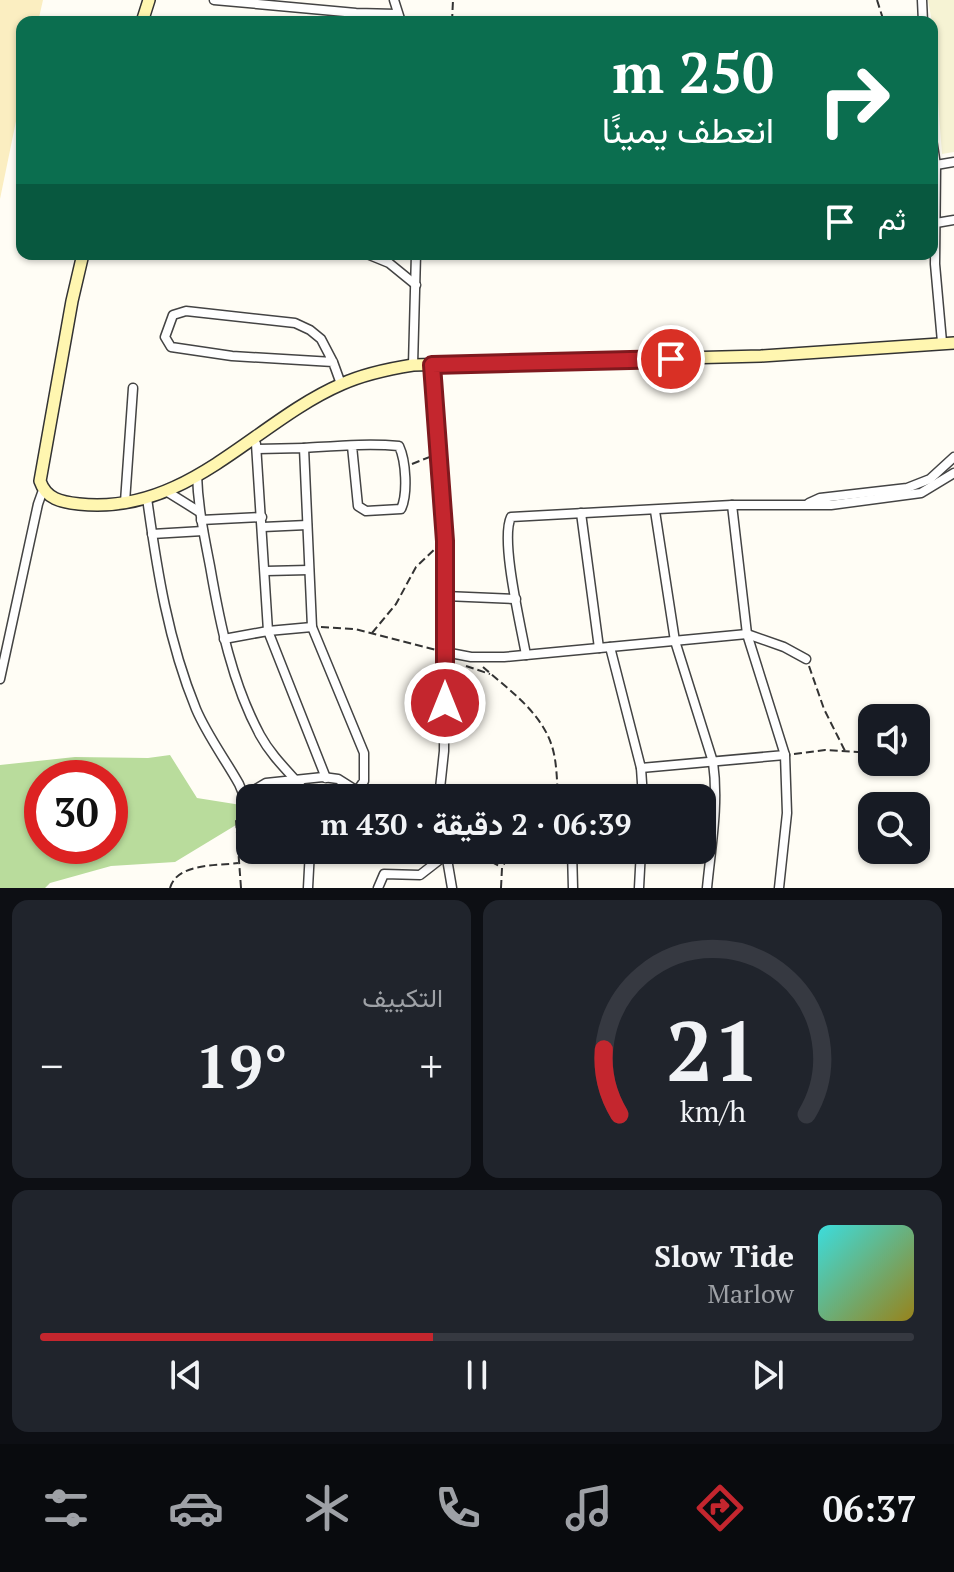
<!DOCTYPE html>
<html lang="ar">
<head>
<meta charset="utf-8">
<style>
	body { margin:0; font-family:"PT Serif",Vazirmatn,serif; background:#20242c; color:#f1f3f6; direction:rtl; height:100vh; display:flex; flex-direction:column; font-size:30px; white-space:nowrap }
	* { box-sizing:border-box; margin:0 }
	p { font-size:26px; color:#9ea1a6 }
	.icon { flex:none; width:44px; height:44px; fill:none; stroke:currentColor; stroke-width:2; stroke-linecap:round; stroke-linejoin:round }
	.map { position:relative; height:888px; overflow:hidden; direction:ltr }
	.side { display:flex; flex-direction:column; gap:12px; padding:12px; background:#0d0f14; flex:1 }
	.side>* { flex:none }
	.guide { position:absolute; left:16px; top:16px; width:922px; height:244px; border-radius:16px; box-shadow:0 2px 6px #0004; direction:rtl; background:#0b6e4f; color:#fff; overflow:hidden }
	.buttons { position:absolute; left:858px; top:704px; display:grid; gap:16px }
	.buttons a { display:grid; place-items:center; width:72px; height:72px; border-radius:16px; background:#171b24; box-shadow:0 2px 6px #0004; font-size:40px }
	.speed { position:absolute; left:24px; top:760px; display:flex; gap:16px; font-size:40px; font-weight:700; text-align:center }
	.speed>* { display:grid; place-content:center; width:104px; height:104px; border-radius:50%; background:#171b24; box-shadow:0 2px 6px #0004; line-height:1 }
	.speed .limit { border:12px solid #d22; background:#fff; color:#111 }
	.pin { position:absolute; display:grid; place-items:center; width:68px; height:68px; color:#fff; margin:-34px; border:4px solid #fff; border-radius:50%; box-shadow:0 2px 8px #0007 }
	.me { position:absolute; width:88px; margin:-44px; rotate:0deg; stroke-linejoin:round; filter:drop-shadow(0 0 6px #0008) }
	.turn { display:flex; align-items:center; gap:28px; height:168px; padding:0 32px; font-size:36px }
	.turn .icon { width:104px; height:104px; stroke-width:2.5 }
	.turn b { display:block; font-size:56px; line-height:68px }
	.then { display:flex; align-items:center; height:76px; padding:0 32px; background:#0003; gap:16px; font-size:30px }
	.big { font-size:60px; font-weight:700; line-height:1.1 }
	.side .tile { flex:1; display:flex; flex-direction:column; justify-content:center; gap:12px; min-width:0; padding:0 28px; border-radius:16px; background:#20242c }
	.side .dial { align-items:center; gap:0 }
	.dial svg { height:208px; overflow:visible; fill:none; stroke:#363941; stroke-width:7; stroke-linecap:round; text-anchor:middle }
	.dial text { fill:#f1f3f6; stroke:none }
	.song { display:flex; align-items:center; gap:24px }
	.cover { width:96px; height:96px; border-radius:12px; background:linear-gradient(135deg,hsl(180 70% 55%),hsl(50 70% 35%)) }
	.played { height:8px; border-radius:4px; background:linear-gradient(90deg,#c4262e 45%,#363941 45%) }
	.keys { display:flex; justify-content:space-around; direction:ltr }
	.heat { display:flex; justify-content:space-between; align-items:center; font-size:44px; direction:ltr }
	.side .tiles { flex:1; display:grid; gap:12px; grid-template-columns:1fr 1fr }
	.tile:last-child { grid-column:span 2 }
	.trip { position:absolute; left:236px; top:784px; width:480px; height:80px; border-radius:16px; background:#171b24; box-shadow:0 2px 6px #0004; font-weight:700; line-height:80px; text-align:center; direction:rtl }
	.menu { display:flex; height:128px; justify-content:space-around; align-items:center; background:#090b0e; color:#9ea1a6 }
	.menu .icon { width:56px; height:56px }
	.menu .active { color:#c4262e }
	.menu b { font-size:36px; color:#f1f3f6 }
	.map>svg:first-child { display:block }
</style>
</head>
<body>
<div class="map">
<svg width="954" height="888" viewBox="0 0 954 888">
	<rect width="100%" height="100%" fill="#fffdf5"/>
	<polygon fill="#f6f3d4" points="928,0 954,0 954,152 942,154 932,22"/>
	<path fill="#b9dc9c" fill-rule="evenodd" d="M170 755 197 798 241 805V822L175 862 111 866 50 883 45 888H0V765L75 757 148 758ZM42 778H110V846H42Z"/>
	<polygon fill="#fbeec1" points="0,0 43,0 38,22 22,22 22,92 0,199"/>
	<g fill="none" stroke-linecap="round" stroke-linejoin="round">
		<g stroke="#444" stroke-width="11">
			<g id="street">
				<polyline points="214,0 356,13 397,14"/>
				<polyline points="394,0 401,22"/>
				<polyline points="922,0 923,22"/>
				<polyline points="932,139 936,165 935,264 942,342"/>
				<polyline points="936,165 954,162"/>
				<polyline points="936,223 954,220"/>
				<polyline points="367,254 389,263 416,285"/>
				<polyline points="333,362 232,356 171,347 165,337 173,315 186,311 295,323 310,330 321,339 333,362 341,384"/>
				<polyline points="413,365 416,254"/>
				<polyline points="432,365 445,541 445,596 444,751 439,798"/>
				<polyline points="256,444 268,631 326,778"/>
				<path d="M304 448C336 446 368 443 399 446 406 461 408 494 401 509L366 511 358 506 352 446"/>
				<path d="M197 475C198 507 204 535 210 566 220 624 232 683 260 735 272 757 290 773 306 792L308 798"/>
				<polyline points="166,491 198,511"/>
				<path d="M147 498C157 570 168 641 196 709 207 735 225 759 239 784L244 796 266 783 323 777 338 779 357 791 364 781V753L312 627 304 448 257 449"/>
				<polyline points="125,502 133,388"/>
				<polyline points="809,503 820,498 907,488 930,479 954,457"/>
				<path d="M655 511 675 641 713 762C719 805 711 846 707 888"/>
				<polyline points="581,513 599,648"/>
				<polyline points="201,520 262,517"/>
				<polyline points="263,527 307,525"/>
				<polyline points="152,534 203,531"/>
				<polyline points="266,571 309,570"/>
				<polyline points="445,596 516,599"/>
				<polyline points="224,639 268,631 312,627"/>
				<polyline points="610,647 641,768 643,798"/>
				<polyline points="445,652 471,657 504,657 747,634 784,647 806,659"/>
				<path d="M526 655C521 626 500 540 511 517L732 505H831L921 493 954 473"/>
				<polyline points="0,679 38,504 43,490"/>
				<polyline points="641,768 785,755 747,634 732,505"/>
				<polyline points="572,850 573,888"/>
				<polyline points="446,853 452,888"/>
				<polyline points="308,888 310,850"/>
				<polyline points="378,888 384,874 420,875 447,854"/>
				<polyline points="639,888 641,850"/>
				<polyline points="779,888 787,813 785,755"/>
			</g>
		</g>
		<g stroke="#333" stroke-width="14">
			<g id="secondary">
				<polyline points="142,22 149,0"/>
				<path d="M83 254 72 301 40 481C46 499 61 502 79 504 187 516 254 422 342 384 364 374 388 369 413 365L761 356 954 343"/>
			</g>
		</g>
		<g stroke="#333" stroke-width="2" stroke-dasharray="8 4" stroke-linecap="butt">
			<polyline points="877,0 884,22"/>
			<polyline points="452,22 453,0"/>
			<polyline points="412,464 432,456"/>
			<polyline points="321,627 355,629 436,650"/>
			<polyline points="372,633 396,604 416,567 438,546"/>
			<polyline points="466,666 490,674"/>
			<polyline points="809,666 824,709 846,753"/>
			<path d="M483 667C510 691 546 715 554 754 557 768 557 784 558 798"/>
			<polyline points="794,754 825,750 872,753"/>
			<polyline points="470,850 501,867"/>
			<polyline points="504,859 546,850"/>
			<path d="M170 888C177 863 216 866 238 863"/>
			<polyline points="241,888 236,820 241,802"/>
			<polyline points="501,888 502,868 511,850"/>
		</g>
		<use href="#street" stroke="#fff" stroke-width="8"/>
		<use href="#secondary" stroke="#fff6b0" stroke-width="11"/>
	</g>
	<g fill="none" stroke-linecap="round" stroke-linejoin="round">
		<g stroke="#7f191e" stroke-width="20">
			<polyline id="route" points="445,703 445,541 432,365 671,359"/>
		</g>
		<use href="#route" stroke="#c4262e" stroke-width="14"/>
	</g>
</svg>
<div class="buttons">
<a><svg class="icon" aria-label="sound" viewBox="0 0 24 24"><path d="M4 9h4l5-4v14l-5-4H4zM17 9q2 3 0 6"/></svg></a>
<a><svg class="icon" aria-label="search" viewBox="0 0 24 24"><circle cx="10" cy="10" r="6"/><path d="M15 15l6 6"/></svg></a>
</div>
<div class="speed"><div class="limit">30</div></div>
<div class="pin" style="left:671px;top:359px;background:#d93025"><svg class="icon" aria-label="arrive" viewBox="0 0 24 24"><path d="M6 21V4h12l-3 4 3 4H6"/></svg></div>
<svg class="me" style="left:445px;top:703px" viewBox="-20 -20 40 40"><circle r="17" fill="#c4262e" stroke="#fff" stroke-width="3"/><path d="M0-11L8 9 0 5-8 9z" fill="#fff"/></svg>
<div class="trip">06:39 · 2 دقيقة · 430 m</div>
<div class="guide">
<div class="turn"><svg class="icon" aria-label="right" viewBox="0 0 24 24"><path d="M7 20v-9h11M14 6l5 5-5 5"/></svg><div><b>250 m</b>انعطف يمينًا</div></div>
<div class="then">ثم<svg class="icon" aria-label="arrive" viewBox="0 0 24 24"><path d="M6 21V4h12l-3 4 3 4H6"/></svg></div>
</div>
</div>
<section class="side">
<div class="tiles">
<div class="tile dial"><svg viewBox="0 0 100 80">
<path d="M14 69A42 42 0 1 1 86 69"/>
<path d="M14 69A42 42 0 0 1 8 44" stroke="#c4262e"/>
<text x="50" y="56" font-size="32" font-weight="700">21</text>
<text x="50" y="72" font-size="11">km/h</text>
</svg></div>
<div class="tile"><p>التكييف</p>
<div class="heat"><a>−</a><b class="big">19°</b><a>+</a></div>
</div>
<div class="tile">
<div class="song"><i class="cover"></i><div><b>Slow Tide</b><p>Marlow</p></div></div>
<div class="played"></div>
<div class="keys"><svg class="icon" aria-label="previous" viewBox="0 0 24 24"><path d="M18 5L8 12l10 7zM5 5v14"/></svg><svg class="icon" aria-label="pause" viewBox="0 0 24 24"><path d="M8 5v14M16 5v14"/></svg><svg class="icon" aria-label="next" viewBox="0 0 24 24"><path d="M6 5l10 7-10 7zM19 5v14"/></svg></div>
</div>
</div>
</section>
<nav class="menu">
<b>06:37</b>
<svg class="icon active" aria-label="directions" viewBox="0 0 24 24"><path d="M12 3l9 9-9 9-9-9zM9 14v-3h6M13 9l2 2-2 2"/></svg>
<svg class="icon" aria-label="music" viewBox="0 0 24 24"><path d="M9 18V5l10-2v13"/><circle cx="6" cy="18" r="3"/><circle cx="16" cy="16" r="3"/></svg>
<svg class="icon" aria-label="phone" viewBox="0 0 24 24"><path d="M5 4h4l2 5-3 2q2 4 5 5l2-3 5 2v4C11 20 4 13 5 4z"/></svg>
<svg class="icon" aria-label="climate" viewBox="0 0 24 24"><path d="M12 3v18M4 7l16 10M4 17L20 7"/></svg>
<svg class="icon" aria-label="car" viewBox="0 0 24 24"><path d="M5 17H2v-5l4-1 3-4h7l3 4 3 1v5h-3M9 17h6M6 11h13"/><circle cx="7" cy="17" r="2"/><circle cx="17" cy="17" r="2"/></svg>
<svg class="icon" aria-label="filters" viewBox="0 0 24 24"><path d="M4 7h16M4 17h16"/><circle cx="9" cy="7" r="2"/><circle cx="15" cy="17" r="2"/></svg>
</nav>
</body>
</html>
